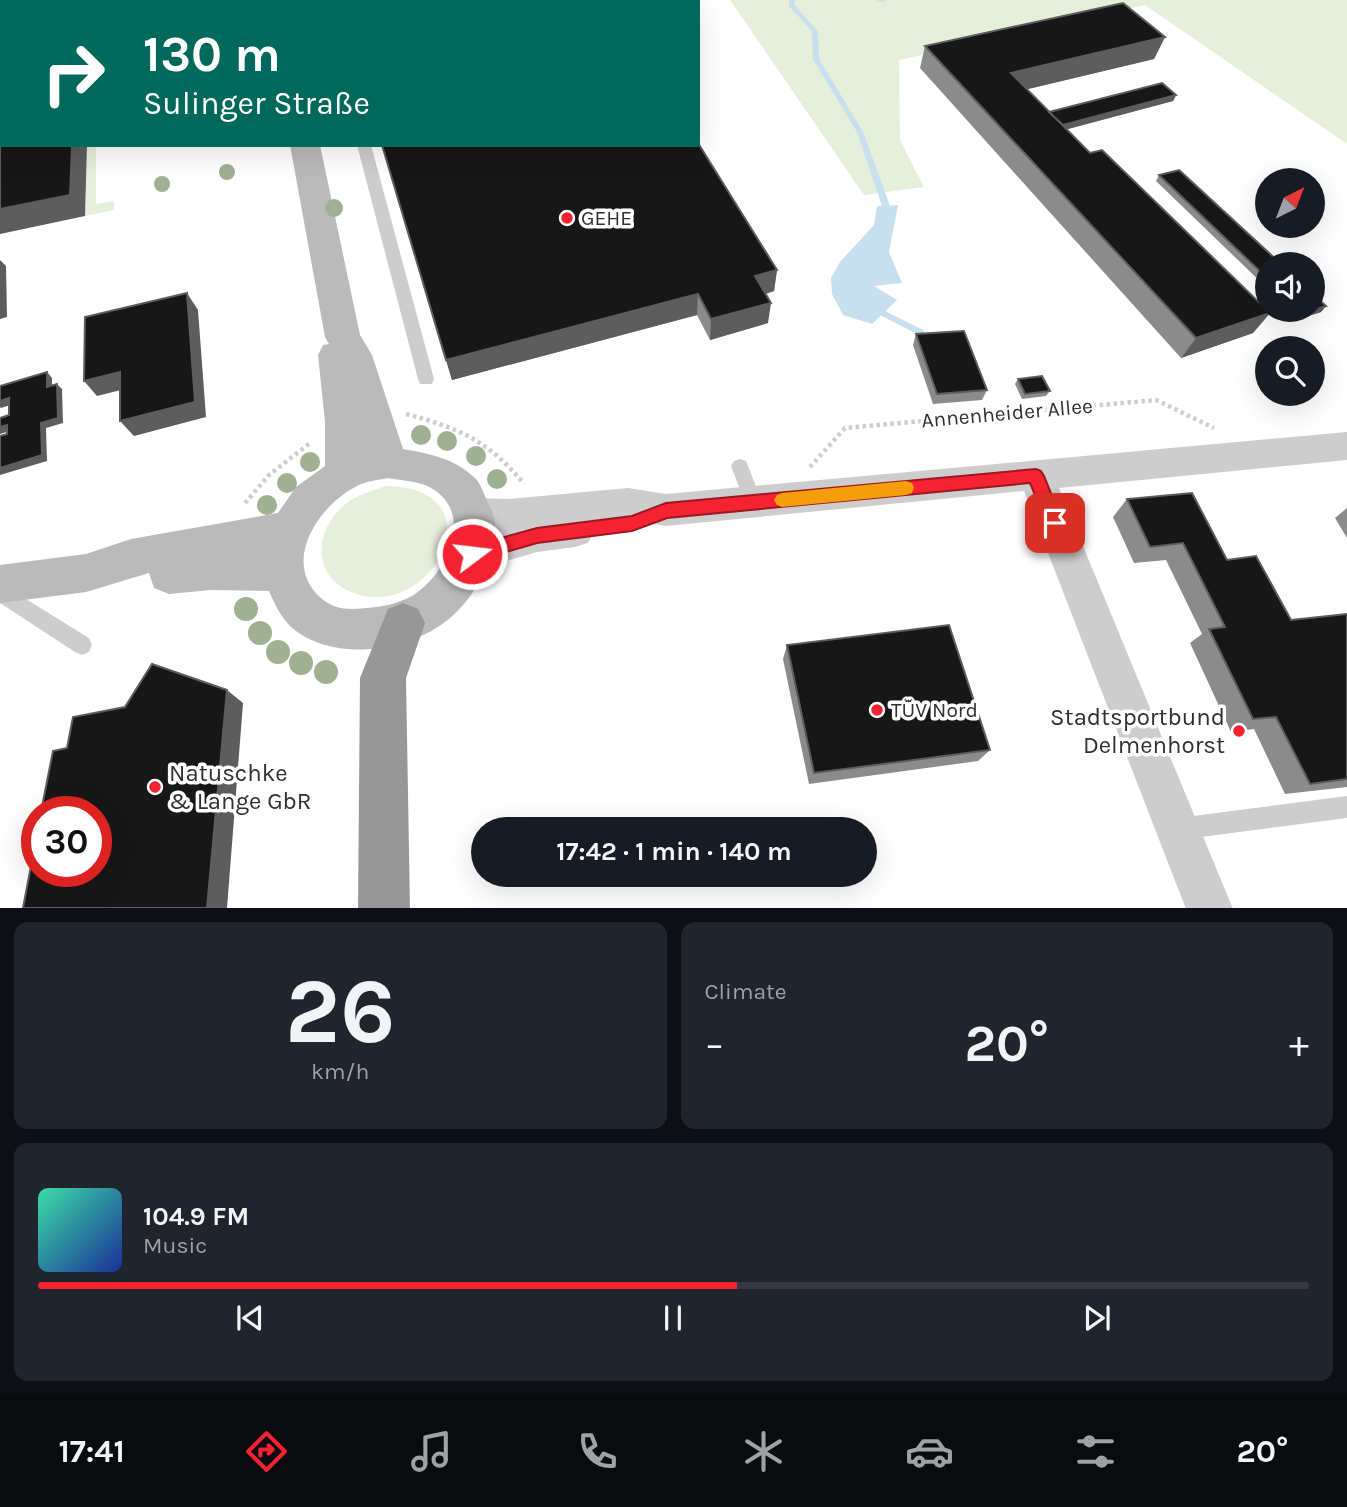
<!DOCTYPE html>
<html lang="en">
<head>
<meta charset="utf-8">
<style>
	body { margin:0; font-family:Karla,sans-serif; background:#20242c; color:#f1f3f6; height:100vh; display:flex; flex-direction:column; font-size:26px; white-space:nowrap }
	* { box-sizing:border-box; margin:0 }
	p { font-size:23px; color:#9ea1a6 }
	.icon { flex:none; width:38px; height:38px; fill:none; stroke:currentColor; stroke-width:2; stroke-linecap:round; stroke-linejoin:round }
	.map { position:relative; height:908px; overflow:hidden }
	.panel { display:flex; flex-direction:column; gap:14px; padding:14px; background:#0d0f14; flex:1 }
	.panel>* { flex:none }
	.guide { position:absolute; left:0px; top:0px; width:700px; height:147px; box-shadow:0 7px 28px #0002; background:#00695c; color:#fff; overflow:hidden }
	.needle { width:46px; rotate:42deg }
	.buttons { position:absolute; left:1255px; top:168px; display:grid; gap:14px }
	.buttons a { display:grid; place-items:center; width:70px; height:70px; border-radius:50%; background:#171b24; box-shadow:0 7px 28px #0002; font-size:35px }
	.speed { position:absolute; left:21px; top:796px; display:flex; gap:14px; font-size:35px; font-weight:700; text-align:center }
	.speed>* { display:grid; place-content:center; width:91px; height:91px; border-radius:50%; background:#171b24; box-shadow:0 7px 28px #0002; line-height:1 }
	.speed .limit { border:10px solid #d22; background:#fff; color:#111 }
	.pin { position:absolute; display:grid; place-items:center; width:60px; height:60px; color:#fff; margin:-30px; border-radius:14px; box-shadow:0 4px 10px #0006 }
	.me { position:absolute; width:77px; margin:-38px; rotate:75deg; stroke-linejoin:round; filter:drop-shadow(0 0 5px #0008) }
	.turn { display:flex; align-items:center; gap:24px; height:147px; padding:0 28px; font-size:32px }
	.turn .icon { width:91px; height:91px; stroke-width:2.5 }
	.turn b { display:block; font-size:49px; line-height:60px }
	.big { font-size:52px; font-weight:700; line-height:1.1 }
	.panel .card { flex:1; display:flex; flex-direction:column; justify-content:center; gap:10px; min-width:0; padding:0 24px; border-radius:14px; background:#20242c }
	.panel .dial { align-items:center; gap:0 }
	.dial b { font-size:91px; line-height:1 }
	.song { display:flex; align-items:center; gap:21px }
	.cover { width:84px; height:84px; border-radius:10px; background:linear-gradient(135deg,hsl(160 70% 55%),hsl(230 70% 35%)) }
	.played { height:7px; border-radius:4px; background:linear-gradient(90deg,#f52331 55%,#363941 55%) }
	.keys { display:flex; justify-content:space-around; direction:ltr }
	.heat { display:flex; justify-content:space-between; align-items:center; font-size:38px; direction:ltr }
	.panel .tiles { flex:1; display:grid; gap:14px; grid-template-columns:1fr 1fr }
	.card:last-child { grid-column:span 2 }
	.trip { position:absolute; left:471px; top:817px; width:406px; height:70px; border-radius:35px; background:#171b24; box-shadow:0 7px 28px #0002; font-weight:700; line-height:70px; text-align:center }
	.tabs { display:flex; height:112px; justify-content:space-around; align-items:center; background:#090b0e; color:#9ea1a6 }
	.tabs .icon { width:49px; height:49px }
	.tabs .on { color:#f52331 }
	.tabs b { font-size:32px; color:#f1f3f6 }
	.map>svg:first-child { display:block }
</style>
</head>
<body>
<div class="map">
<svg width="1347" height="909" viewBox="0 0 1347 909">
	<rect width="100%" height="100%" fill="#fff"/>
	<g fill="#e6eedc">
		<polygon points="730,0 1347,0 1347,144 1145,5 899,60 900,140 924,187 864,195"/>
		<polygon points="87,145 96,145 96,204 114,201 114,210 85,216"/>
		<path d="M386 486C499 487 435 619 357 594 316 581 311 540 339 510 352 496 369 492 386 486Z"/>
	</g>
	<polygon fill="#c7dfef" points="898,205 889,252 902,283 874,286 897,300 872,324 843,315 832,294 831,278 840,262 874,225 877,206"/>
	<g fill="none" stroke-linecap="round" stroke-linejoin="round">
		<g fill="#c7dfef" fill-rule="evenodd">
			<polygon points="789,0 795,0 794,5 818,31 819,59 863,132 890,206 889,208 883,208 882,206 857,132 813,59 812,31 789,6"/>
			<polygon points="876,0 886,0 883,2"/>
			<polygon points="883,310 923,330 928,343 927,345 921,345 917,334 880,315 879,313"/>
		</g>
		<polyline stroke="#cdcdcd" stroke-width="3.5" stroke-dasharray="2.5 2.5" stroke-linecap="butt" points="141,2 149,0"/>
		<g stroke="#cdcdcd" stroke-width="4.5" stroke-dasharray="3.5 3.5" stroke-linecap="butt">
			<path d="M406 414C459 428 489 441 524 484"/>
			<polyline points="810,467 845,428 1156,400 1214,428"/>
			<polyline points="245,503 269,475 310,443"/>
		</g>
		<g fill="#cdcdcd" fill-rule="evenodd">
			<polygon points="357,145 371,145 434,379 432,384 420,384 418,379"/>
			<polygon points="740,459 746,461 762,502 759,508 753,510 747,508 731,466 734,461"/>
			<polygon points="0,583 89,638 92,645 89,652 82,655 75,652 0,603"/>
			<polygon points="1347,796 1347,818 1178,840 1170,837 1167,829 1170,821 1178,818"/>
		</g>
		<polygon fill="#cdcdcd" fill-rule="evenodd" points="1347,432 1347,460 1059,488 1233,909 1186,909 1024,491 666,526 628,520 590,523 594,531 588,543 575,547 537,552 472,571 459,566 453,554 459,542 497,531 474,530 461,525 456,514 461,503 474,498 509,499 628,488 666,494"/>
		<g fill="#bababa" fill-rule="evenodd">
			<polygon points="265,0 289,0 290,2 264,2"/>
			<path d="M290 145H320L360 335 372 355 403 449C430 454 454 458 475 478 481 484 484 494 487 501 490 507 494 515 495 521 498 558 473 601 445 622 404 653 331 662 291 627 281 617 274 603 269 591L211 590 169 594 154 588 149 573 86 592 0 603V565L86 554 131 539 278 513 296 487 325 466V422L318 355 323 345 329 344 325 337ZM388 478C399 480 414 481 425 485 478 508 449 573 412 596 397 604 383 607 366 608 349 610 335 610 321 598 280 562 319 505 357 486 366 481 378 480 388 478Z"/>
		</g>
		<polygon fill="#979797" fill-rule="evenodd" points="403,603 418,609 425,623 406,678 410,909 358,909 360,678 388,609"/>
	</g>
	<g fill="#a0b092">
		<circle cx="227" cy="172" r="8"/>
		<circle cx="162" cy="184" r="8"/>
		<circle cx="334" cy="208" r="9"/>
		<circle cx="421" cy="435" r="10"/>
		<circle cx="447" cy="441" r="10"/>
		<circle cx="476" cy="456" r="10"/>
		<circle cx="310" cy="462" r="10"/>
		<circle cx="497" cy="479" r="10"/>
		<circle cx="287" cy="483" r="10"/>
		<circle cx="267" cy="505" r="10"/>
		<circle cx="246" cy="609" r="12"/>
		<circle cx="260" cy="633" r="12"/>
		<circle cx="278" cy="652" r="12"/>
		<circle cx="301" cy="663" r="12"/>
		<circle cx="326" cy="672" r="12"/>
	</g>
	<g fill="#8b8b8b">
		<polygon points="1165,37 1154,59 1027,89 1049,112 1176,95 1173,101 1067,129 1090,153 1270,313 1253,333 1181,358 920,68 925,46"/>
		<polygon points="382,145 777,270 774,291 766,294 768,323 710,340 697,315 452,380"/>
		<polygon points="1159,175 1267,264 1267,288 1156,181"/>
		<polygon points="1326,306 1321,312 1299,319 1290,310 1312,310"/>
		<polygon points="916,334 987,390 982,400 933,404 913,345"/>
		<polygon points="1018,379 1050,391 1046,396 1022,399 1015,384"/>
		<polygon points="1127,499 1227,560 1291,620 1347,614 1347,787 1285,794 1254,729 1231,732 1190,643 1202,634 1166,560 1134,563 1113,517"/>
		<polygon points="1347,508 1347,538 1335,518"/>
		<polygon points="787,645 990,750 978,761 809,784 783,659"/>
	</g>
	<g fill="#5d5d5d">
		<polygon points="1165,37 1154,59 1003,95 1011,73"/>
		<polygon points="1176,95 1173,101 1057,132 1059,126"/>
		<polygon points="72,145 87,145 85,216 0,234 0,209"/>
		<polygon points="0,260 6,266 7,317 0,319"/>
		<polygon points="777,270 774,291 753,297 755,276"/>
		<polygon points="187,293 198,310 206,417 134,436 120,421"/>
		<polygon points="698,294 697,315 452,380 446,360"/>
		<polygon points="771,303 768,323 710,340 711,319"/>
		<polygon points="1326,306 1321,312 1299,319 1304,313"/>
		<polygon points="1270,313 1253,333 1181,358 1196,338"/>
		<polygon points="47,372 52,378 52,392 47,387"/>
		<polygon points="120,372 133,387 97,396 84,381"/>
		<polygon points="57,384 62,389 63,423 46,428 47,461 0,475 0,468 41,423"/>
		<polygon points="9,398 14,404 1,408 0,407 0,401"/>
		<polygon points="7,425 13,430 0,434 0,427"/>
		<polygon points="227,690 243,703 227,908 207,908"/>
	</g>
	<g fill="#171717" stroke="#5d5d5d" stroke-width="2">
		<polygon points="1123,3 1165,37 1011,73 1090,153 1102,150 1270,313 1196,338 925,46"/>
		<polygon points="0,19 2,19 2,145 72,145 70,195 0,209"/>
		<polygon points="1162,83 1176,95 1063,125 1049,112"/>
		<polygon points="698,143 777,270 755,276 771,303 711,319 698,294 446,360 382,145 698,145"/>
		<polygon points="1179,170 1281,264 1267,264 1267,278 1159,175"/>
		<polygon points="187,293 195,402 120,421 120,372 84,381 85,317"/>
		<polygon points="1312,293 1326,306 1304,313 1300,310 1312,310"/>
		<polygon points="964,331 987,390 937,394 916,334"/>
		<polygon points="47,372 47,387 57,384 58,418 41,423 42,455 0,468 0,436 7,434 7,425 0,427 0,418 9,415 9,398 0,401 0,386"/>
		<polygon points="1042,376 1050,391 1025,394 1018,379"/>
		<polygon points="1192,493 1227,560 1256,556 1291,620 1347,614 1347,779 1310,784 1276,717 1253,719 1209,629 1225,627 1183,543 1150,547 1127,499"/>
		<polygon points="949,625 990,750 814,773 787,645"/>
		<polygon points="152,664 227,690 207,908 23,908 37,835 37,872 96,872 96,812 41,812 53,751 67,748 73,717 125,707"/>
	</g>
	<polygon fill="#f52331" stroke="#9f1720" stroke-width="2" points="1036,469 1041,471 1044,476 1063,523 1061,528 1055,531 1049,528 1030,483 667,518 632,531 537,543 472,562 466,559 464,554 466,548 472,546 537,528 632,516 666,503"/>
	<polygon fill="#f59e0b" points="906,481 912,483 914,488 912,493 906,495 782,507 777,505 774,500 777,495 782,493"/>
	<g fill="#f52331" stroke="#fff" stroke-width="2.5">
		<circle cx="567" cy="218" r="7"/>
		<circle cx="877" cy="710" r="7"/>
		<circle cx="1239" cy="731" r="7"/>
		<circle cx="155" cy="787" r="7"/>
	</g>
	<g text-anchor="middle" dominant-baseline="central" stroke-width="7" stroke-linejoin="round" paint-order="stroke">
		<g font-size="21" fill="#303030" stroke="#fff" text-anchor="start">
			<text x="581" y="218">GEHE</text>
			<text x="891" y="710">TÜV Nord</text>
		</g>
		<g font-size="21" fill="#303030" stroke="#fff">
			<text transform="translate(1007 413) rotate(-5)">Annenheider Allee</text>
		</g>
		<g font-size="24" fill="#303030" stroke="#fff" text-anchor="end">
			<text x="1225" y="717">Stadtsportbund<tspan x="1225" dy="28">Delmenhorst</tspan></text>
			<text x="169" y="773" text-anchor="start">Natuschke<tspan x="169" dy="28">&amp; Lange GbR</tspan></text>
		</g>
	</g>
</svg>
<div class="buttons">
<a><svg class="needle" viewBox="-14 -14 28 28"><path d="M0-13l5 13h-10z" fill="#e53935"/><path d="M0 13l5-13h-10z" fill="#9ea1a6"/></svg></a>
<a><svg class="icon" aria-label="sound" viewBox="0 0 24 24"><path d="M4 9h4l5-4v14l-5-4H4zM17 9q2 3 0 6"/></svg></a>
<a><svg class="icon" aria-label="search" viewBox="0 0 24 24"><circle cx="10" cy="10" r="6"/><path d="M15 15l6 6"/></svg></a>
</div>
<div class="speed"><div class="limit">30</div></div>
<div class="pin" style="left:1055px;top:523px;background:#d93025"><svg class="icon" aria-label="arrive" viewBox="0 0 24 24"><path d="M6 21V4h12l-3 4 3 4H6"/></svg></div>
<svg class="me" style="left:472px;top:554px" viewBox="-20 -20 40 40"><circle r="17" fill="#f52331" stroke="#fff" stroke-width="3"/><path d="M0-11L8 9 0 5-8 9z" fill="#fff"/></svg>
<div class="trip">17:42 · 1 min · 140 m</div>
<div class="guide">
<div class="turn"><svg class="icon" aria-label="right" viewBox="0 0 24 24"><path d="M7 20v-9h11M14 6l5 5-5 5"/></svg><div><b>130 m</b>Sulinger Straße</div></div>
</div>
</div>
<section class="panel">
<div class="tiles">
<div class="card dial"><b>26</b><p>km/h</p></div>
<div class="card"><p>Climate</p>
<div class="heat"><a>−</a><b class="big">20°</b><a>+</a></div>
</div>
<div class="card">
<div class="song"><i class="cover"></i><div><b>104.9 FM</b><p>Music</p></div></div>
<div class="played"></div>
<div class="keys"><svg class="icon" aria-label="previous" viewBox="0 0 24 24"><path d="M18 5L8 12l10 7zM5 5v14"/></svg><svg class="icon" aria-label="pause" viewBox="0 0 24 24"><path d="M8 5v14M16 5v14"/></svg><svg class="icon" aria-label="next" viewBox="0 0 24 24"><path d="M6 5l10 7-10 7zM19 5v14"/></svg></div>
</div>
</div>
</section>
<nav class="tabs">
<b>17:41</b>
<svg class="icon on" aria-label="directions" viewBox="0 0 24 24"><path d="M12 3l9 9-9 9-9-9zM9 14v-3h6M13 9l2 2-2 2"/></svg>
<svg class="icon" aria-label="music" viewBox="0 0 24 24"><path d="M9 18V5l10-2v13"/><circle cx="6" cy="18" r="3"/><circle cx="16" cy="16" r="3"/></svg>
<svg class="icon" aria-label="phone" viewBox="0 0 24 24"><path d="M5 4h4l2 5-3 2q2 4 5 5l2-3 5 2v4C11 20 4 13 5 4z"/></svg>
<svg class="icon" aria-label="climate" viewBox="0 0 24 24"><path d="M12 3v18M4 7l16 10M4 17L20 7"/></svg>
<svg class="icon" aria-label="car" viewBox="0 0 24 24"><path d="M5 17H2v-5l4-1 3-4h7l3 4 3 1v5h-3M9 17h6M6 11h13"/><circle cx="7" cy="17" r="2"/><circle cx="17" cy="17" r="2"/></svg>
<svg class="icon" aria-label="filters" viewBox="0 0 24 24"><path d="M4 7h16M4 17h16"/><circle cx="9" cy="7" r="2"/><circle cx="15" cy="17" r="2"/></svg>
<b>20°</b>
</nav>
</body>
</html>
